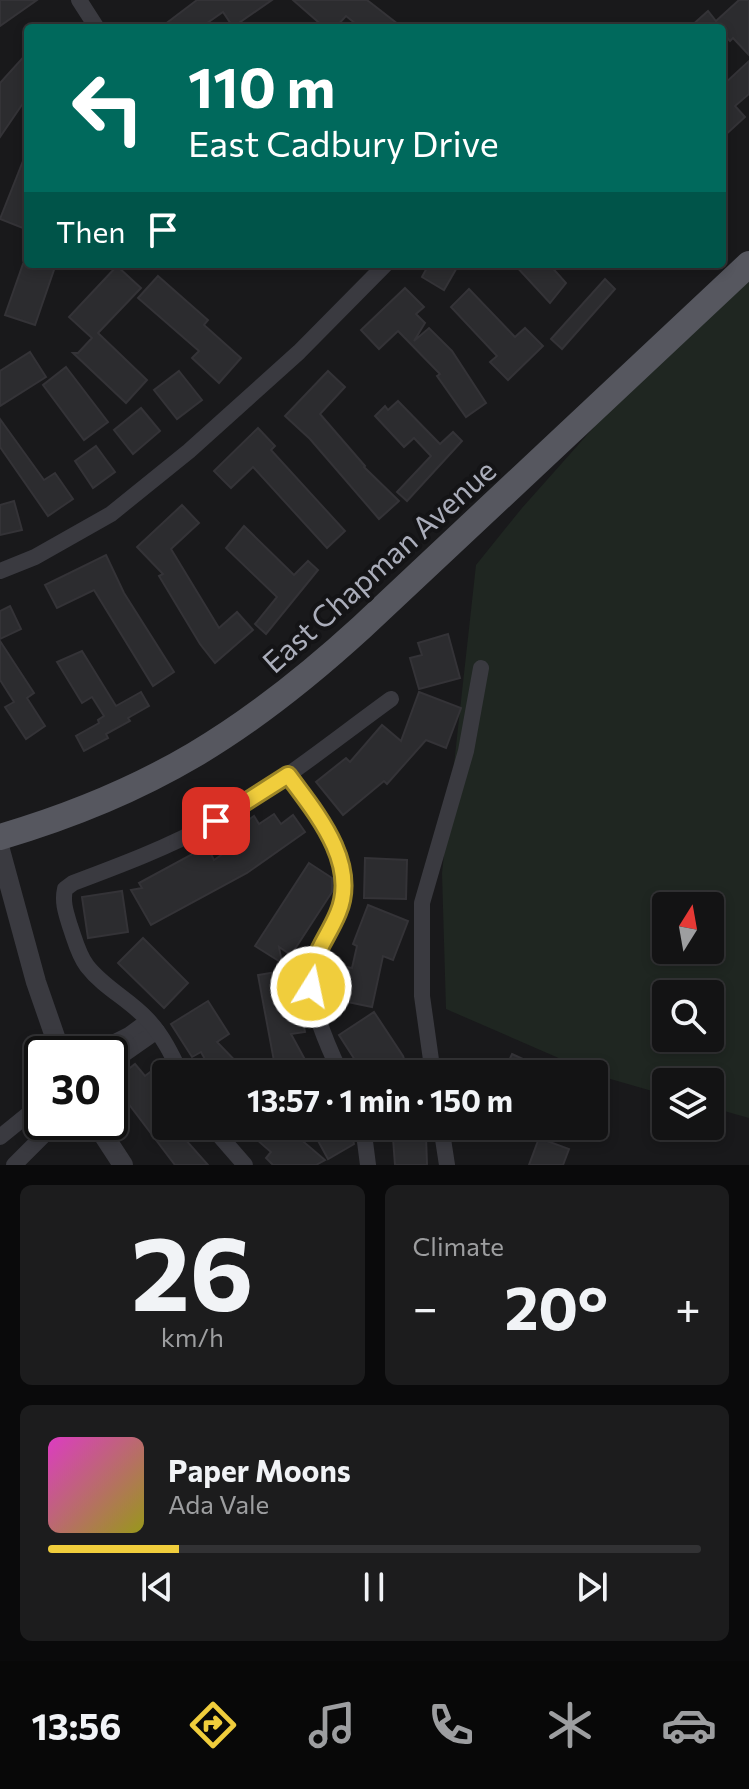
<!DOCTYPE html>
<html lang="en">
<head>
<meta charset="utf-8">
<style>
	body { margin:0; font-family:Commissioner,sans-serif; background:#1c1c1d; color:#f1f3f6; height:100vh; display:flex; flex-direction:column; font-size:30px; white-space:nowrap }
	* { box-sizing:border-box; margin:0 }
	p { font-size:26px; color:#9d9ea0 }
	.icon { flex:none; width:44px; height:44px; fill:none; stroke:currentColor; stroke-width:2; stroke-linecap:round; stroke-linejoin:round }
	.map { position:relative; height:1165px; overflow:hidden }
	.side { display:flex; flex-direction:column; gap:20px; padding:20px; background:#0a0a0b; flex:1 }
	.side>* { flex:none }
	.banner { position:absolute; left:24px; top:24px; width:702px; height:244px; border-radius:8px; box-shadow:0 4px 12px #0003,0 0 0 2px #323234; background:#00695c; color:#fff; overflow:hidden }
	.needle { width:52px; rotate:11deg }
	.tools { position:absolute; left:652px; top:892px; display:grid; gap:16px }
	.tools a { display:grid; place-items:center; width:72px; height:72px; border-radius:8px; background:#131314; box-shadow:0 4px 12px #0003,0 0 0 2px #323234; font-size:40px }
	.speed { position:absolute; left:24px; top:1036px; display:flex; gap:16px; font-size:40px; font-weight:700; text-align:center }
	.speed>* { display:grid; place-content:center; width:104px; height:104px; border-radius:50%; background:#131314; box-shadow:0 4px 12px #0003,0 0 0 2px #323234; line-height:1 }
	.speed .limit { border:4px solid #111; border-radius:12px; background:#fff; color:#111 }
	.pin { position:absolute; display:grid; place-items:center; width:68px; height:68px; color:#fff; margin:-34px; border-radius:16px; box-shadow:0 4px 12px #0006 }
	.me { position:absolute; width:88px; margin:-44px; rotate:10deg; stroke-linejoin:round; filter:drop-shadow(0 0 6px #0008) }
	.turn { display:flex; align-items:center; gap:28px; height:168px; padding:0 32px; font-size:36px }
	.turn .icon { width:104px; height:104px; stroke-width:2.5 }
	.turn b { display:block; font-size:56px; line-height:68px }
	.then { display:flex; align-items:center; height:76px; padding:0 32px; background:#0003; gap:16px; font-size:30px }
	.big { font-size:60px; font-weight:700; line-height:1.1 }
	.side .card { flex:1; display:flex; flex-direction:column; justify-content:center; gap:12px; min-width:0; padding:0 28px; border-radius:12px; background:#1c1c1d }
	.side .dial { align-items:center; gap:0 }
	.dial b { font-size:104px; line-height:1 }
	.song { display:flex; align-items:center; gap:24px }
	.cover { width:96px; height:96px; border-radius:12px; background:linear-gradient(135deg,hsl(310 70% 55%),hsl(60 70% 35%)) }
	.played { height:8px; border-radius:4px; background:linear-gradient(90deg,#f0cd3c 20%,#323234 20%) }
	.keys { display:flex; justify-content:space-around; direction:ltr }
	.heat { display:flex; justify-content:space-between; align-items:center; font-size:44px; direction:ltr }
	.side .tiles { flex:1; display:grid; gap:20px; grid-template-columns:1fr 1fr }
	.card:last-child { grid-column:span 2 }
	.trip { position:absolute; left:152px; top:1060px; width:456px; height:80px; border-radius:8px; background:#131314; box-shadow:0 4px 12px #0003,0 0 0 2px #323234; font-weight:700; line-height:80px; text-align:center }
	.tab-bar { display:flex; height:128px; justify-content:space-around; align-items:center; background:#080808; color:#9d9ea0 }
	.tab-bar .icon { width:56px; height:56px }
	.tab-bar .current { color:#f0cd3c }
	.tab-bar b { font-size:36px; color:#f1f3f6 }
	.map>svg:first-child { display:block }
</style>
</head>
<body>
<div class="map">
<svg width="749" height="1165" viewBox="0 0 749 1165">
	<rect width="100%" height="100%" fill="#19191b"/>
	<path fill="#1f2621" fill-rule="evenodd" d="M749 259V1118L710 1107V1082H666V1095L600 1076 446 1009 442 873 476 565 522 508 715 291ZM666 906H710V950H666ZM666 994H710V1038H666Z"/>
	<g fill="#2c2c2f" stroke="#343337" stroke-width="2">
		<polygon points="0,0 37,0 0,26"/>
		<polygon points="197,0 272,0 233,27 223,12 200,28 160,28"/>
		<polygon points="293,0 367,0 403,28 361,28 346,16 335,28 325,28"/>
		<polygon points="739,0 749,0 749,55 733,38 730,41 722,32 722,28 689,28 708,11 716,21"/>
		<polygon points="28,52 28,96 0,137 0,83"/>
		<polygon points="749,61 749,94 735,106 745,117 722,138 722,86"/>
		<polygon points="27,151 28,151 28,230 0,219"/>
		<polygon points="23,264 56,264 35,325 5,315"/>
		<polygon points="429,264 459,264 444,290 422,277"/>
		<polygon points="514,264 549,264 566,283 550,303"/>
		<polygon points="117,266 141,288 98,333 147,380 126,403 73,353 78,353 92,338 69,317"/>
		<polygon points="158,276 208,320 204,325 241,358 219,383 192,358 199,351 138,298"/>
		<polygon points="605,279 615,289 562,349 551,339"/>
		<polygon points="405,288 424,307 416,314 425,323 414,341 429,328 452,351 486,403 466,417 437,376 440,374 398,331 379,349 361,330"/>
		<polygon points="469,289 515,337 525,328 543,346 508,380 490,362 497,356 451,307"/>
		<polygon points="30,352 46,377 0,406 0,371"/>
		<polygon points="66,367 108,422 84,440 43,385"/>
		<polygon points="179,371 202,400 177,419 154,390"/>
		<polygon points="328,371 345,387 320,414 365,466 364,467 399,501 379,519 310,439 285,416"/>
		<polygon points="398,401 440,444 453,432 462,441 407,501 397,492 431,456 414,438 404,447 375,416 385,406 388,410"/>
		<polygon points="141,408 160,431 133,454 114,430"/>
		<polygon points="0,419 44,480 55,473 73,499 48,516 0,447"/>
		<polygon points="258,428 275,446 271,450 345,531 327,548 253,467 231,488 214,471"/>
		<polygon points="96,446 115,472 93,488 75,461"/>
		<polygon points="14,501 22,530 0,535 0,505"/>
		<polygon points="182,505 199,523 171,549 219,628 237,612 253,630 215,663 200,644 159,576 163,574 137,547"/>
		<polygon points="244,526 294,575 308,561 318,570 266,634 255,624 277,597 226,548"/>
		<polygon points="106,555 124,593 174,672 153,686 94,590 57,608 45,585"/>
		<polygon points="10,606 21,629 0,639 0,611"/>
		<polygon points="448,634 460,678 419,689 410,658 422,655 418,643"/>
		<polygon points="0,641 34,693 27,698 45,726 26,739 5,707 14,702 0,680"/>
		<polygon points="82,651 116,706 141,692 149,706 128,718 130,721 106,734 108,738 84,751 76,736 99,723 98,720 104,716 92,697 82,703 57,662"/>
		<polygon points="419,692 461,708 446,748 426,740 387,784 384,781 343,815 316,782 346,758 350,762 382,725 401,741"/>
		<polygon points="274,814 281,824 293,815 305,832 247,873 151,925 131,890 142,888 139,883 207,846 214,860 234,846 227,835 254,816 259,824"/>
		<polygon points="365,858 407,860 406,899 364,898"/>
		<polygon points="309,863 332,878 332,892 291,955 279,947 282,963 255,946"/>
		<polygon points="122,891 128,932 88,938 82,897"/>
		<polygon points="368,905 408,921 393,960 383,956 372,1007 333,999 340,966 352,968 357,946 353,944"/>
		<polygon points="143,938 188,983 164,1008 118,963"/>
		<polygon points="283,971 286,983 295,981 305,1032 291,1034 309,1067 321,1061 328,1074 281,1074 274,1061 258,975"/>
		<polygon points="208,1001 229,1034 217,1042 248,1074 213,1074 201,1052 192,1057 171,1024"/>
		<polygon points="374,1012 403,1056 409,1074 364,1074 339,1035"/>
		<polygon points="512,1054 555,1074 503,1074"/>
		<polygon points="135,1064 145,1076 153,1070 166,1086 166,1126 200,1126 184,1138 208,1165 175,1165 112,1082"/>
		<polygon points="241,1126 285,1126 325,1160 316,1165 273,1165 266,1158 271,1152"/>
		<polygon points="310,1126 350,1126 354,1144 328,1159"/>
		<polygon points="426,1136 427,1165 395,1165 393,1138"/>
		<polygon points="539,1138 569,1149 563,1165 529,1165"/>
	</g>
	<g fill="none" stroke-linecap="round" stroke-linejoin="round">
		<g stroke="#3a3a40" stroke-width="16">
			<polyline points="79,0 97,28"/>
			<polyline points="0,571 35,557 111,514 189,451 299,352 386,264"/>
			<path d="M288 775C317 813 359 863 338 913 329 934 313 950 311 975 309 1005 328 1047 341 1074"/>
			<polyline points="91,1054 129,1035 148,1021"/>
			<polyline points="110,1064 157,1031"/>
			<path d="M181 1074C172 1055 163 1036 148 1020 130 1000 104 988 87 966 78 954 75 940 70 926 66 913 62 902 65 889L73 883C121 865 169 847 214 822 277 787 333 741 391 699"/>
			<polyline points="433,1074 422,996 422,903 466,751 481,668"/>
			<polyline points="211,1126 245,1165"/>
			<polyline points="363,1126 368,1165"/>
			<polyline points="441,1126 447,1165"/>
			<polyline points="0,1137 42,1103"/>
			<polyline points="14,1165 57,1122"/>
		</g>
		<g stroke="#3a3a40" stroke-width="20">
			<polyline points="0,850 36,982 61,1054"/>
			<polyline points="95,1122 123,1165"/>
		</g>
		<path stroke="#56575f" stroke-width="26" d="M0 837C150 793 247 732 362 627L749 264"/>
	</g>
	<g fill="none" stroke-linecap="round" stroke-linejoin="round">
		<g stroke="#9c8527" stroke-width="20">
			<path id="route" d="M216 821 288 775C316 813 359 863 338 913 326 942 311 953 311 987"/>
		</g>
		<use href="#route" stroke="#f0cd3c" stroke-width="14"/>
	</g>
	<g text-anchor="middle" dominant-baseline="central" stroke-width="8" stroke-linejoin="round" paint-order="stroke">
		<g font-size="30" fill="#abaebb" stroke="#141416">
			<text transform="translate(378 565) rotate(-42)">East Chapman Avenue</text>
		</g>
	</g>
</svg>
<div class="tools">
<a><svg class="needle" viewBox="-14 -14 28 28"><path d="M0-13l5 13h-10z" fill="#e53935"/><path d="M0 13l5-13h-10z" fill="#9d9ea0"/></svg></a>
<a><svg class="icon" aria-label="search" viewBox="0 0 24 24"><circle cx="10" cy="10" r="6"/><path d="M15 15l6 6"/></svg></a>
<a><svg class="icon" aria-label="layers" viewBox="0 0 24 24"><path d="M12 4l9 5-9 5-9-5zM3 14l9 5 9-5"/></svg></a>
</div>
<div class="speed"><div class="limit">30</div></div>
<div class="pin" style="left:216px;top:821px;background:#d93025"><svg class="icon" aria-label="arrive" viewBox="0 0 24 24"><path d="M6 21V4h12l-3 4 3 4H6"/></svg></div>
<svg class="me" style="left:311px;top:987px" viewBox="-20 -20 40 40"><circle r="17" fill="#f0cd3c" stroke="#fff" stroke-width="3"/><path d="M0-11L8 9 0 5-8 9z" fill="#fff"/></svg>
<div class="trip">13:57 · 1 min · 150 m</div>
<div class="banner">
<div class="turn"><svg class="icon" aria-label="left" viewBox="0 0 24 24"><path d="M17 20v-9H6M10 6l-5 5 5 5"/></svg><div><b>110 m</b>East Cadbury Drive</div></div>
<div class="then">Then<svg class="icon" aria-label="arrive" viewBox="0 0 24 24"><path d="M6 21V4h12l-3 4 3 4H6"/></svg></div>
</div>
</div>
<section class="side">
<div class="tiles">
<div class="card dial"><b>26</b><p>km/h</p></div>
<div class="card"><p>Climate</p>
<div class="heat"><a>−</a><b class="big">20°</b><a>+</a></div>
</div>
<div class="card">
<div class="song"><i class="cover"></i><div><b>Paper Moons</b><p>Ada Vale</p></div></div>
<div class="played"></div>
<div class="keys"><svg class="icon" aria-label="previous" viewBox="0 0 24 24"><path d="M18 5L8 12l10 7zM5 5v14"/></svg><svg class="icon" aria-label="pause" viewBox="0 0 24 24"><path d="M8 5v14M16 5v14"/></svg><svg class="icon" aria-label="next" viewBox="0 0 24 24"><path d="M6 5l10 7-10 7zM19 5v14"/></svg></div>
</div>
</div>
</section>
<nav class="tab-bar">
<b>13:56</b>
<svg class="icon current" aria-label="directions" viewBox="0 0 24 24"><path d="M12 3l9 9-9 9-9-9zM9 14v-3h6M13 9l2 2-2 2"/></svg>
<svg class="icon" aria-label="music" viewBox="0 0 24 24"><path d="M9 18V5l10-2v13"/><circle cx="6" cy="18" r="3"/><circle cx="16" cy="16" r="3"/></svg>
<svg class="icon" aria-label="phone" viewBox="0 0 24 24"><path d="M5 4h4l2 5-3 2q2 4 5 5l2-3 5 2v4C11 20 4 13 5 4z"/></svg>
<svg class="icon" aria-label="climate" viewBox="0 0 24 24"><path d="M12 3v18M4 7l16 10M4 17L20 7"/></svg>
<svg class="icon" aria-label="car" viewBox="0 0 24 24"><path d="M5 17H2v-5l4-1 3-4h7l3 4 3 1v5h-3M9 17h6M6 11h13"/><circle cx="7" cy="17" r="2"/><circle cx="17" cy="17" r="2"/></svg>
</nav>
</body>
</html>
